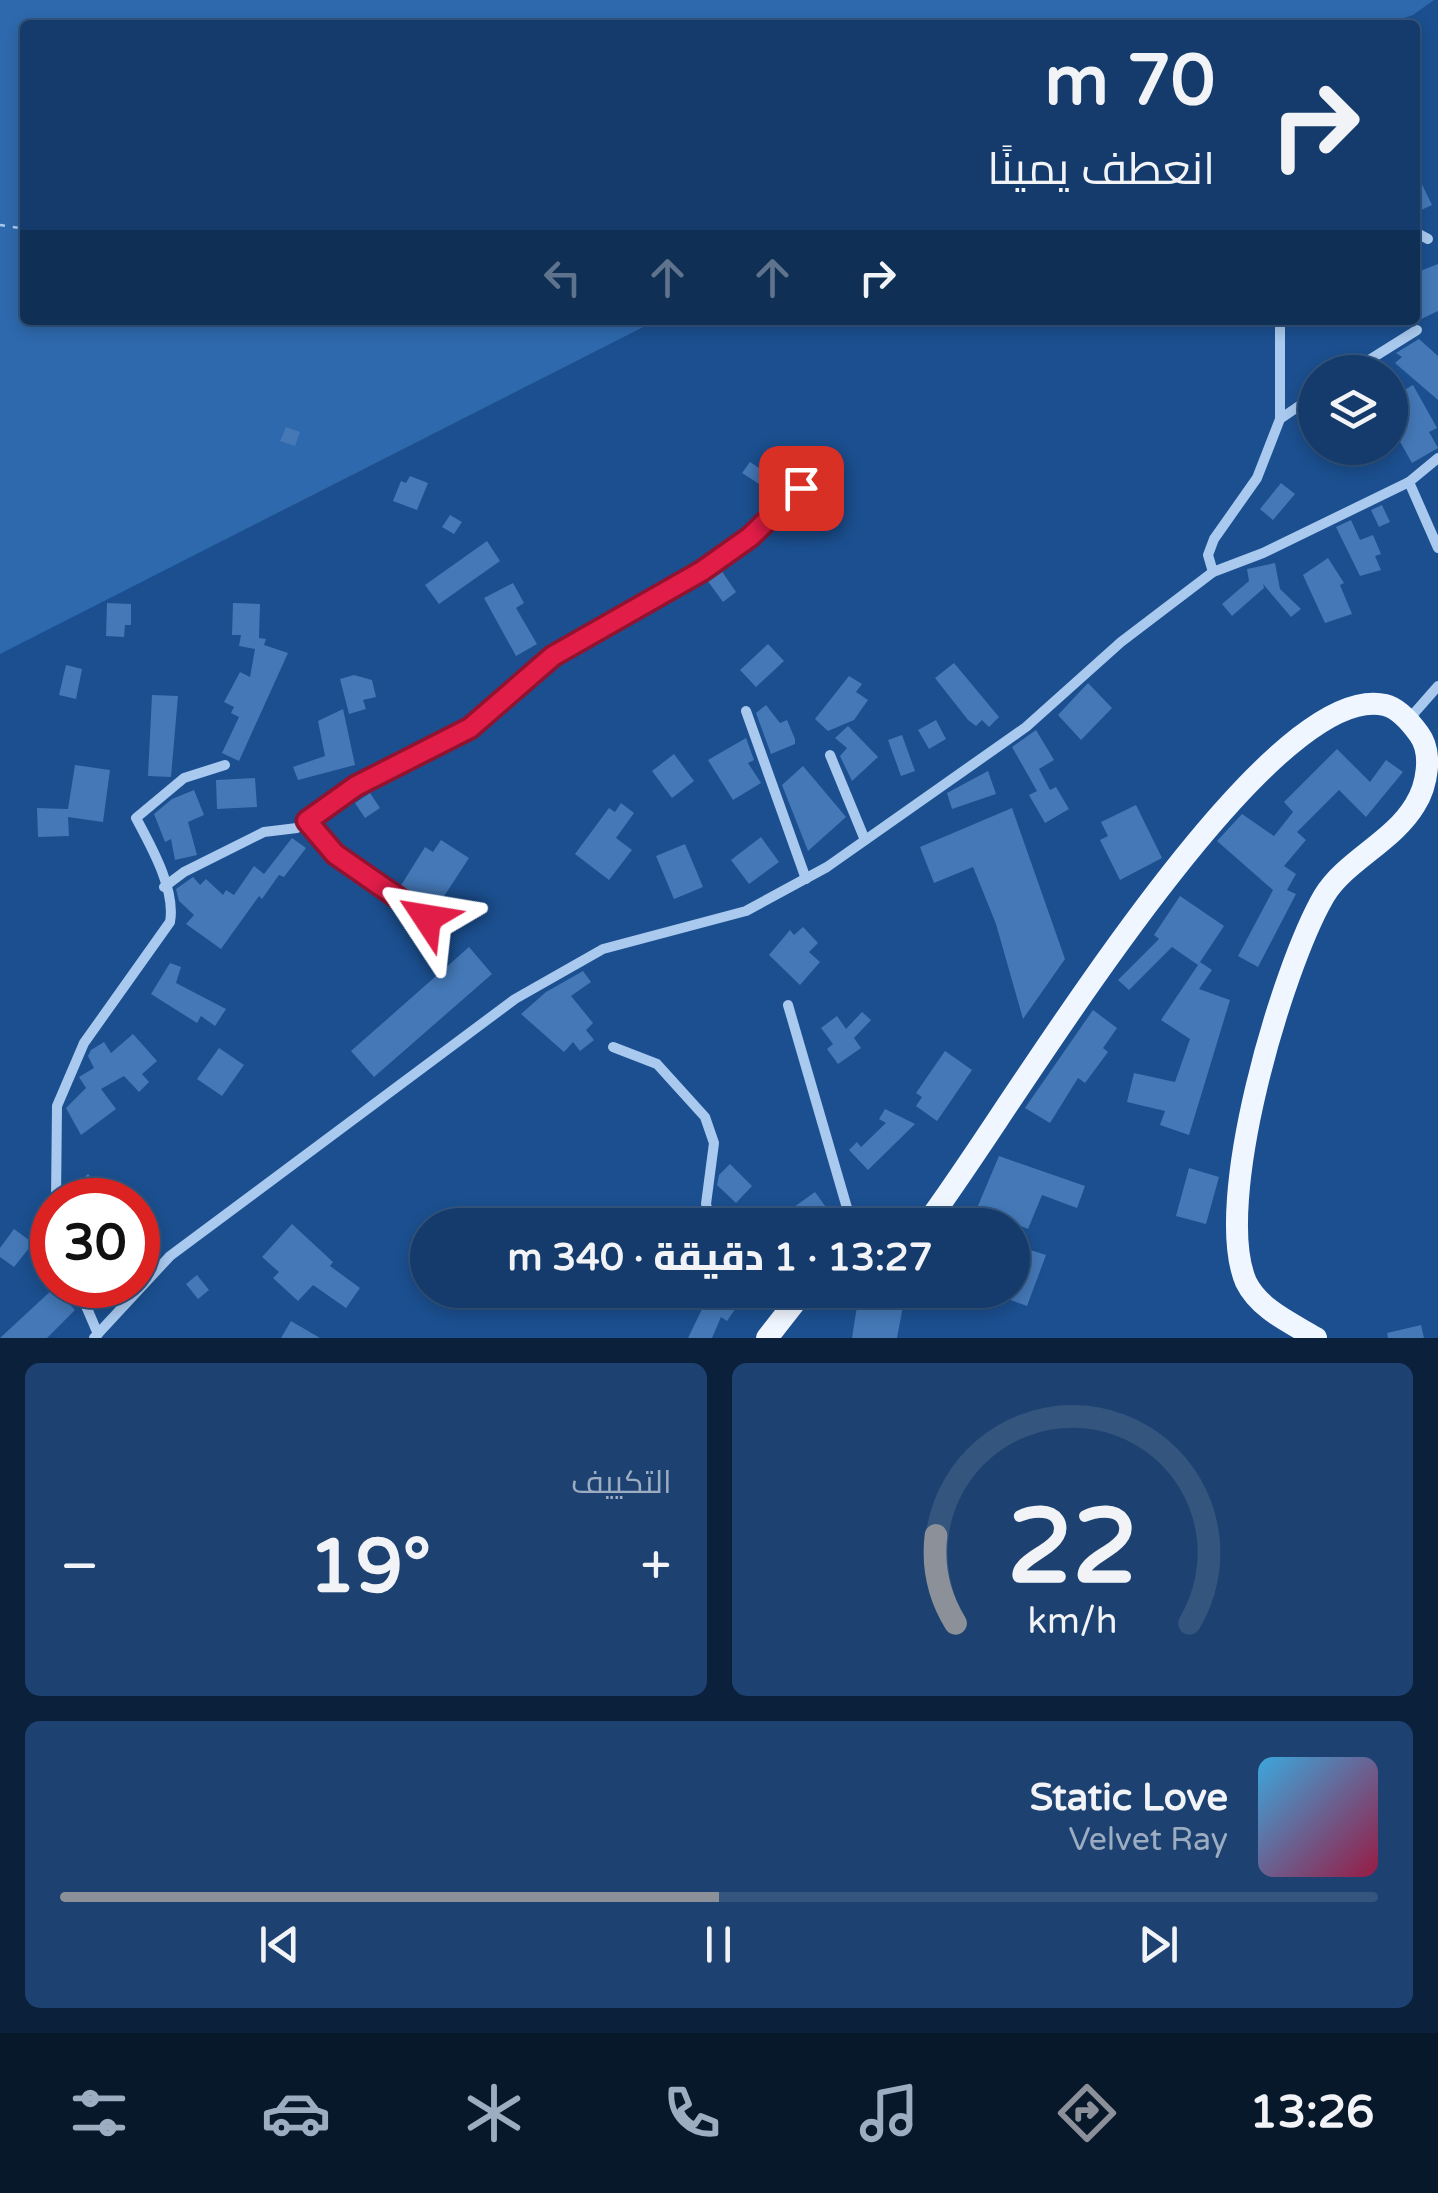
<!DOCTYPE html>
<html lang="ar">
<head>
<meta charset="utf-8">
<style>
	body { margin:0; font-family:"Varela Round",Cairo,sans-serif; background:#1d4271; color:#f1f3f6; direction:rtl; height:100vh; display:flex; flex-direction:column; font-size:38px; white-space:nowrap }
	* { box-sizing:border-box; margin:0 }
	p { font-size:32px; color:#9dadc1 }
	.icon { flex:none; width:55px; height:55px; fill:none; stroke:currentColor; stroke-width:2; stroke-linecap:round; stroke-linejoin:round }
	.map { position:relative; height:1338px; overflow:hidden; direction:ltr }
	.sheet { display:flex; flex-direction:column; gap:25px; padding:25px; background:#0b203b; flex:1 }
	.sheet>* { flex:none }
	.hud { position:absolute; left:20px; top:20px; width:1400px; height:305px; border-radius:10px; box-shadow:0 5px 15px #0003,0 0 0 2px #33557e; direction:rtl; background:#143b6b; color:#f1f3f6; overflow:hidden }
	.fabs { position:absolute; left:1298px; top:355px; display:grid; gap:20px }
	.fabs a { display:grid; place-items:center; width:110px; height:110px; border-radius:50%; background:#143b6b; box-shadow:0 5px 15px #0003,0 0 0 2px #33557e; font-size:50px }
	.speed { position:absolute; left:30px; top:1178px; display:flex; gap:20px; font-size:50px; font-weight:700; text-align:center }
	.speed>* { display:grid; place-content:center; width:130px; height:130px; border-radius:50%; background:#143b6b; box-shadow:0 5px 15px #0003,0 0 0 2px #33557e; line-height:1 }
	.speed .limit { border:15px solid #d22; background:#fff; color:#111 }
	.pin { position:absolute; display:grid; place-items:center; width:85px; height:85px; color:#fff; margin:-42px; border-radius:20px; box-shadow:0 5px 15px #0006 }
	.me { position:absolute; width:110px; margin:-55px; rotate:303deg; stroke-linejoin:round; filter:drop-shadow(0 0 8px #0008) }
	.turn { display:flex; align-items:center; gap:35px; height:210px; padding:0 40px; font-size:45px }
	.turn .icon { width:130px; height:130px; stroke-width:2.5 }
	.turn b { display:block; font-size:70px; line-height:85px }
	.lanes { display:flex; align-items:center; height:95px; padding:0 40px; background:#0003; justify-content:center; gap:50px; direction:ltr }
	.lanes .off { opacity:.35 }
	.big { font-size:75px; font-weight:800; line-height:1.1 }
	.sheet .widget { flex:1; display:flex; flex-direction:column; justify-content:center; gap:15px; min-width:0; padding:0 35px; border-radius:15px; background:#1d4271 }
	.sheet .dial { align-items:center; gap:0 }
	.dial svg { height:260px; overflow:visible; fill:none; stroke:#33557e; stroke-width:7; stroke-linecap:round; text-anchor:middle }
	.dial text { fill:#f1f3f6; stroke:none }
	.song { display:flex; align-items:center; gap:30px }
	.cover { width:120px; height:120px; border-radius:15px; background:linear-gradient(135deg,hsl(200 70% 55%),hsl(340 70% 35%)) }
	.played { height:10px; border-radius:5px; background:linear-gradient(90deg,#8c9099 50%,#33557e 50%) }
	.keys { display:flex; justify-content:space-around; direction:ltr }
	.heat { display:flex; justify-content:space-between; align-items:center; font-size:55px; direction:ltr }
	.sheet .tiles { flex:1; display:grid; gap:25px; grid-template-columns:1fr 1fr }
	.widget:last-child { grid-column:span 2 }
	.trip { position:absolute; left:410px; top:1208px; width:620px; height:100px; border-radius:50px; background:#143b6b; box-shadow:0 5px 15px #0003,0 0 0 2px #33557e; font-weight:800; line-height:100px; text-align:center; direction:rtl }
	.tab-bar { display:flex; height:160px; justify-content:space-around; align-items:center; background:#08182b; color:#9dadc1 }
	.tab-bar .icon { width:70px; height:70px }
	.tab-bar .on { color:#8c9099 }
	.tab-bar b { font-size:45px; color:#f1f3f6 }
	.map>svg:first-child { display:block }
</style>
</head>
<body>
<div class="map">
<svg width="1438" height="1338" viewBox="0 0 1438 1338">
	<rect width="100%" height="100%" fill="#1b4f8f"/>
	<polygon fill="#2e69ad" points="0,0 1434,0 1413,15 1384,25 25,25 25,320 657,320 0,654"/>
	<g fill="#4478b7">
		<polygon points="1415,170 1432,205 1419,211 1415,203"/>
		<polygon points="1438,264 1438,311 1415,322 1415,273"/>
		<polygon points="1419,339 1438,356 1438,400 1395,363 1402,357 1396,353"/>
		<polygon points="1413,385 1437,428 1429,432 1438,448 1412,463 1390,424 1390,398"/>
		<polygon points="286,427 300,432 295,446 280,441"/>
		<polygon points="750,462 771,476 764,487 742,473"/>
		<polygon points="410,476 428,483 417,510 393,501 401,481 406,483"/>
		<polygon points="1281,483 1295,494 1273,520 1260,509"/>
		<polygon points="1382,505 1390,522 1379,527 1371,510"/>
		<polygon points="450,515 462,522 454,534 442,527"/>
		<polygon points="1351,520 1360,540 1373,535 1381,554 1375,556 1381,570 1360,576 1336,527"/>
		<polygon points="487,541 500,561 439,604 425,585"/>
		<polygon points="1328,558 1344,583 1340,585 1352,614 1325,623 1303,575"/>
		<polygon points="1275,563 1280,589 1301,609 1291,617 1263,584 1264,588 1232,616 1222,604 1249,581 1247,569"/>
		<polygon points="721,570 736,592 723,602 707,580"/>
		<polygon points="513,583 524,603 516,608 537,644 516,656 484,598"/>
		<polygon points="107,603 131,604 131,625 125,625 124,637 106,636"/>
		<polygon points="233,603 260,604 259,638 266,639 264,645 288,653 239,761 222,753 239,717 231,713 234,707 224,702 240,672 250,677 255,649 239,646 241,635 232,635"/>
		<polygon points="768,644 784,661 756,687 740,670"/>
		<polygon points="954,663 999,717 989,727 982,720 976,726 968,720 935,678"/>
		<polygon points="66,665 82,669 76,699 59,695"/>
		<polygon points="354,675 372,680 376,697 363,700 366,709 349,714 340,679"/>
		<polygon points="849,676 862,684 856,692 868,700 854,720 828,731 815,719"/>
		<polygon points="1088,683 1112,708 1081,740 1058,715"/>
		<polygon points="152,695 178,696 171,777 148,776"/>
		<polygon points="766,705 780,723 787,720 795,739 795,744 771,754 756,713"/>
		<polygon points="343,709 355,765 298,780 293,767 325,756 318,721"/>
		<polygon points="936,720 946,739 929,749 918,730"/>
		<polygon points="848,726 878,757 852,781 840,756 847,748 835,738"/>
		<polygon points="1036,730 1054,760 1039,769 1050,790 1056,787 1069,809 1045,823 1029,795 1037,791 1012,747"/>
		<polygon points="902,735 915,771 901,776 888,740"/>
		<polygon points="746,738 754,760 748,763 761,783 733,800 708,760"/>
		<polygon points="1337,749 1370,782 1386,760 1403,772 1366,817 1339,790 1297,832 1306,840 1284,866 1296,874 1287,890 1296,894 1258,967 1238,956 1273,890 1217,841 1242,814 1274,836 1293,812 1284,802"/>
		<polygon points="674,754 694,781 672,798 652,771"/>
		<polygon points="75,765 110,770 103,822 68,817 69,836 38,837 37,808 68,809"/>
		<polygon points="803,766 846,817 808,851 782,785"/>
		<polygon points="988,771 996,794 952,809 947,793"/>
		<polygon points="255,778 257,807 217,809 216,780"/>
		<polygon points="194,790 204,815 188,822 197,855 175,860 171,839 165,842 154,814 172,799"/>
		<polygon points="370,793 380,808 365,818 355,803"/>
		<polygon points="621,803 634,813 616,838 632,850 609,880 575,854 609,808 615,812"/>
		<polygon points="1136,805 1162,858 1120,880 1100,840 1108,836 1101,822"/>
		<polygon points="1012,808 1065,959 1023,1019 996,924 973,867 934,883 920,847"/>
		<polygon points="761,837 779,862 749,884 731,860"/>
		<polygon points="292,838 306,848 284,877 279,875 262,899 259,896 221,949 186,924 194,915 179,901 176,889 193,877 200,885 206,879 223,895 226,890 234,895 254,866 264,874"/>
		<polygon points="441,840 469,858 437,907 400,887 425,847 433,852"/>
		<polygon points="685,844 703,887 674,899 656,856"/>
		<polygon points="1180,896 1224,926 1198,965 1172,947 1129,990 1118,980 1159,939 1154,935"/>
		<polygon points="803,927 818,943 809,952 820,962 800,985 769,955 790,930 794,935"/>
		<polygon points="469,947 492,974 374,1077 351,1051"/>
		<polygon points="1200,962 1212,970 1199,989 1230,1000 1189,1135 1160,1125 1165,1111 1127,1102 1134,1073 1175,1082 1190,1039 1161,1020"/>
		<polygon points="170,963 181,967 176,983 226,1009 215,1026 201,1016 197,1023 151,994"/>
		<polygon points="583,971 591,982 571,996 593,1023 586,1030 594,1040 580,1051 573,1042 564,1052 521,1014 546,992"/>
		<polygon points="1093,1010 1117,1028 1103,1048 1108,1052 1085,1083 1078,1078 1050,1123 1025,1108"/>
		<polygon points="862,1012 871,1020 854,1038 861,1048 838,1064 827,1049 833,1044 821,1028 837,1016 846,1029"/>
		<polygon points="133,1034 157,1061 142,1074 149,1082 139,1092 124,1076 101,1089 116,1109 81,1135 66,1108 86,1088 79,1077 94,1068 88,1056 91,1050 104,1042 111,1053"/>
		<polygon points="219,1048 244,1065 222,1096 197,1079"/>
		<polygon points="945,1051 972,1070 937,1121 916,1106 922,1097 916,1093"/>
		<polygon points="885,1109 915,1124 868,1170 849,1150 857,1142 861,1147 886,1123 879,1119"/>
		<polygon points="999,1156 1085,1186 1077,1208 1042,1195 1028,1229 977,1208"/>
		<polygon points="730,1164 752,1186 736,1203 717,1185 719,1175"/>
		<polygon points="1189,1168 1219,1177 1206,1224 1176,1216"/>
		<polygon points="88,1174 112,1200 77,1200 85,1191 78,1183"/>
		<polygon points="815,1192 833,1217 822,1225 769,1225"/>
		<polygon points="874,1208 882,1219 861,1225 859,1218"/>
		<polygon points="292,1224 333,1262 330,1266 360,1288 346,1308 313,1285 298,1301 273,1278 279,1272 262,1257"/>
		<polygon points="14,1229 33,1243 14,1267 0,1257 0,1248"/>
		<polygon points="1012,1244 1046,1255 1027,1306 986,1291 1012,1290"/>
		<polygon points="197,1275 209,1290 198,1299 186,1284"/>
		<polygon points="54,1288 75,1310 47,1338 0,1338"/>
		<polygon points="705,1290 748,1290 727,1321 721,1317 712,1338 688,1338 704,1305 698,1301"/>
		<polygon points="874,1290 906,1290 897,1338 852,1338 857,1306 870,1308"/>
		<polygon points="291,1321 320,1338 281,1338"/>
		<polygon points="1421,1325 1424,1338 1388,1338 1387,1333"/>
	</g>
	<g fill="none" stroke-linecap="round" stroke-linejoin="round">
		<polyline stroke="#a9c9ee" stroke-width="2.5" stroke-dasharray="5 8" stroke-linecap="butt" points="0,225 25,229"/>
		<g stroke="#a9c9ee" stroke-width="10">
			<polyline points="1415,232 1428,239"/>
			<polyline points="1280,320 1280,419"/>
			<polyline points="1350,372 1417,330"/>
			<polyline points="1409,482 1438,548"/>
			<polyline points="1213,572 1208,555 1214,539 1257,478 1280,419 1315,395"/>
			<polyline points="746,711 806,879"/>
			<polyline points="1409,719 1438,686"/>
			<polyline points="830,755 865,840"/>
			<polyline points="307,821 335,854 427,918"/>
			<polyline points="164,887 184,872 264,832 297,828 355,786 470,728 553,655 702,571 750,537 801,489"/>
			<polyline points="788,1005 852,1225"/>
			<polyline points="613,1047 657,1064 705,1117 714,1143 706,1204 712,1225"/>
			<path d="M56 1200 57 1106 84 1043 170 922C176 890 151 846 136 818L184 778 225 765"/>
			<polyline points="77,1285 98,1334"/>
			<polyline points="94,1338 170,1256 515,999 603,949 746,911 827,867 1026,727 1121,642 1213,572 1263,553 1409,482 1438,458"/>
		</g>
		<g stroke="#f0f6ff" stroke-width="22">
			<path d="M925 1225C997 1134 1262 676 1385 705 1398 708 1411 723 1419 734 1433 753 1427 786 1415 805 1393 842 1345 861 1324 896 1282 968 1212 1204 1246 1282 1259 1309 1291 1323 1316 1338"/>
			<polyline points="767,1338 796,1301 814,1290"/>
		</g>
	</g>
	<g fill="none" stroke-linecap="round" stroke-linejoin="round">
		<g stroke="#92132f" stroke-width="25">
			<polyline id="route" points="427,918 335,854 307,821 356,786 470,728 553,656 702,571 750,537 801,488"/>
		</g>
		<use href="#route" stroke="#e11d48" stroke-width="18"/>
	</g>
</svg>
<div class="fabs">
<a><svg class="icon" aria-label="layers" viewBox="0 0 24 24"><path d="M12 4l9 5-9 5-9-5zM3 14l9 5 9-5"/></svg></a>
</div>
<div class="speed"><div class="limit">30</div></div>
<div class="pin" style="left:801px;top:488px;background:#d93025"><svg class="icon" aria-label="arrive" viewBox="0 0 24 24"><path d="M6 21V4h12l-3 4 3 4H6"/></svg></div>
<svg class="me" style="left:427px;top:918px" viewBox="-20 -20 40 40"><path d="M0-17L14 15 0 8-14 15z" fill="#e11d48" stroke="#fff" stroke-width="4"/></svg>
<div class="trip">13:27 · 1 دقيقة · 340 m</div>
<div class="hud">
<div class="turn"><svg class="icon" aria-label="right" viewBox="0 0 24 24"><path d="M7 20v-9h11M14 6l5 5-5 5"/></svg><div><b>70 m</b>انعطف يمينًا</div></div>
<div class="lanes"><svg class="icon off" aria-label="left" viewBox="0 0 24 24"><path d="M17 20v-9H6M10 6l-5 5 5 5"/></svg><svg class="icon off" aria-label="ahead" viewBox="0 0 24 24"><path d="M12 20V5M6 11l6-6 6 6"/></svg><svg class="icon off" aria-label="ahead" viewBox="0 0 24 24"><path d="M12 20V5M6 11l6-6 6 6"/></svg><svg class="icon" aria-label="right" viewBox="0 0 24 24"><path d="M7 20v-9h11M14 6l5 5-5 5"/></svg></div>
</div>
</div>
<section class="sheet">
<div class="tiles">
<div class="widget dial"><svg viewBox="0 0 100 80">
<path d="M14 69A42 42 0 1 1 86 69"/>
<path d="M14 69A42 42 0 0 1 8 42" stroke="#8c9099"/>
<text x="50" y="56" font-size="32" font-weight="700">22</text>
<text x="50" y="72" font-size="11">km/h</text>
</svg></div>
<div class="widget"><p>التكييف</p>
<div class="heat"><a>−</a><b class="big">19°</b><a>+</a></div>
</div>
<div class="widget">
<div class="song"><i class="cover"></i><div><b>Static Love</b><p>Velvet Ray</p></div></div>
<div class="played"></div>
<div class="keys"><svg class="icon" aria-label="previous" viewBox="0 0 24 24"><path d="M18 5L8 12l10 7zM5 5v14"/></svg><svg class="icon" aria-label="pause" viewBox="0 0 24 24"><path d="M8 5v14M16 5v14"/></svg><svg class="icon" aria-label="next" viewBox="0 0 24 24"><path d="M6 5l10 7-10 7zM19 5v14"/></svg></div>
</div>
</div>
</section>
<nav class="tab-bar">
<b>13:26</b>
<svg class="icon on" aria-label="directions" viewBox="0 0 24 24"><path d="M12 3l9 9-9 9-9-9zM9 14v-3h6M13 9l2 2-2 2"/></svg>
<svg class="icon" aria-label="music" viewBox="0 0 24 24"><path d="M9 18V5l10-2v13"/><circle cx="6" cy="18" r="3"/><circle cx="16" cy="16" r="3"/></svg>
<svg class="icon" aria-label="phone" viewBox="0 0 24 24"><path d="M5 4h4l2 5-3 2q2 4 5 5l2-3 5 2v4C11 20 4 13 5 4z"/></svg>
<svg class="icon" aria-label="climate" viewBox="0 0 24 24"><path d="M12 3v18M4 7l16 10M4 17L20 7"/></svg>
<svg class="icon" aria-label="car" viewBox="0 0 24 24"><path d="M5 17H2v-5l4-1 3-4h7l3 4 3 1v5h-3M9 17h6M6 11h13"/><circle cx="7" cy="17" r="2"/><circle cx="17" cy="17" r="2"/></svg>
<svg class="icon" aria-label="filters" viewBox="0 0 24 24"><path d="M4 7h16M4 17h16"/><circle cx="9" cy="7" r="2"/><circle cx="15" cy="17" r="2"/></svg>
</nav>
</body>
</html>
